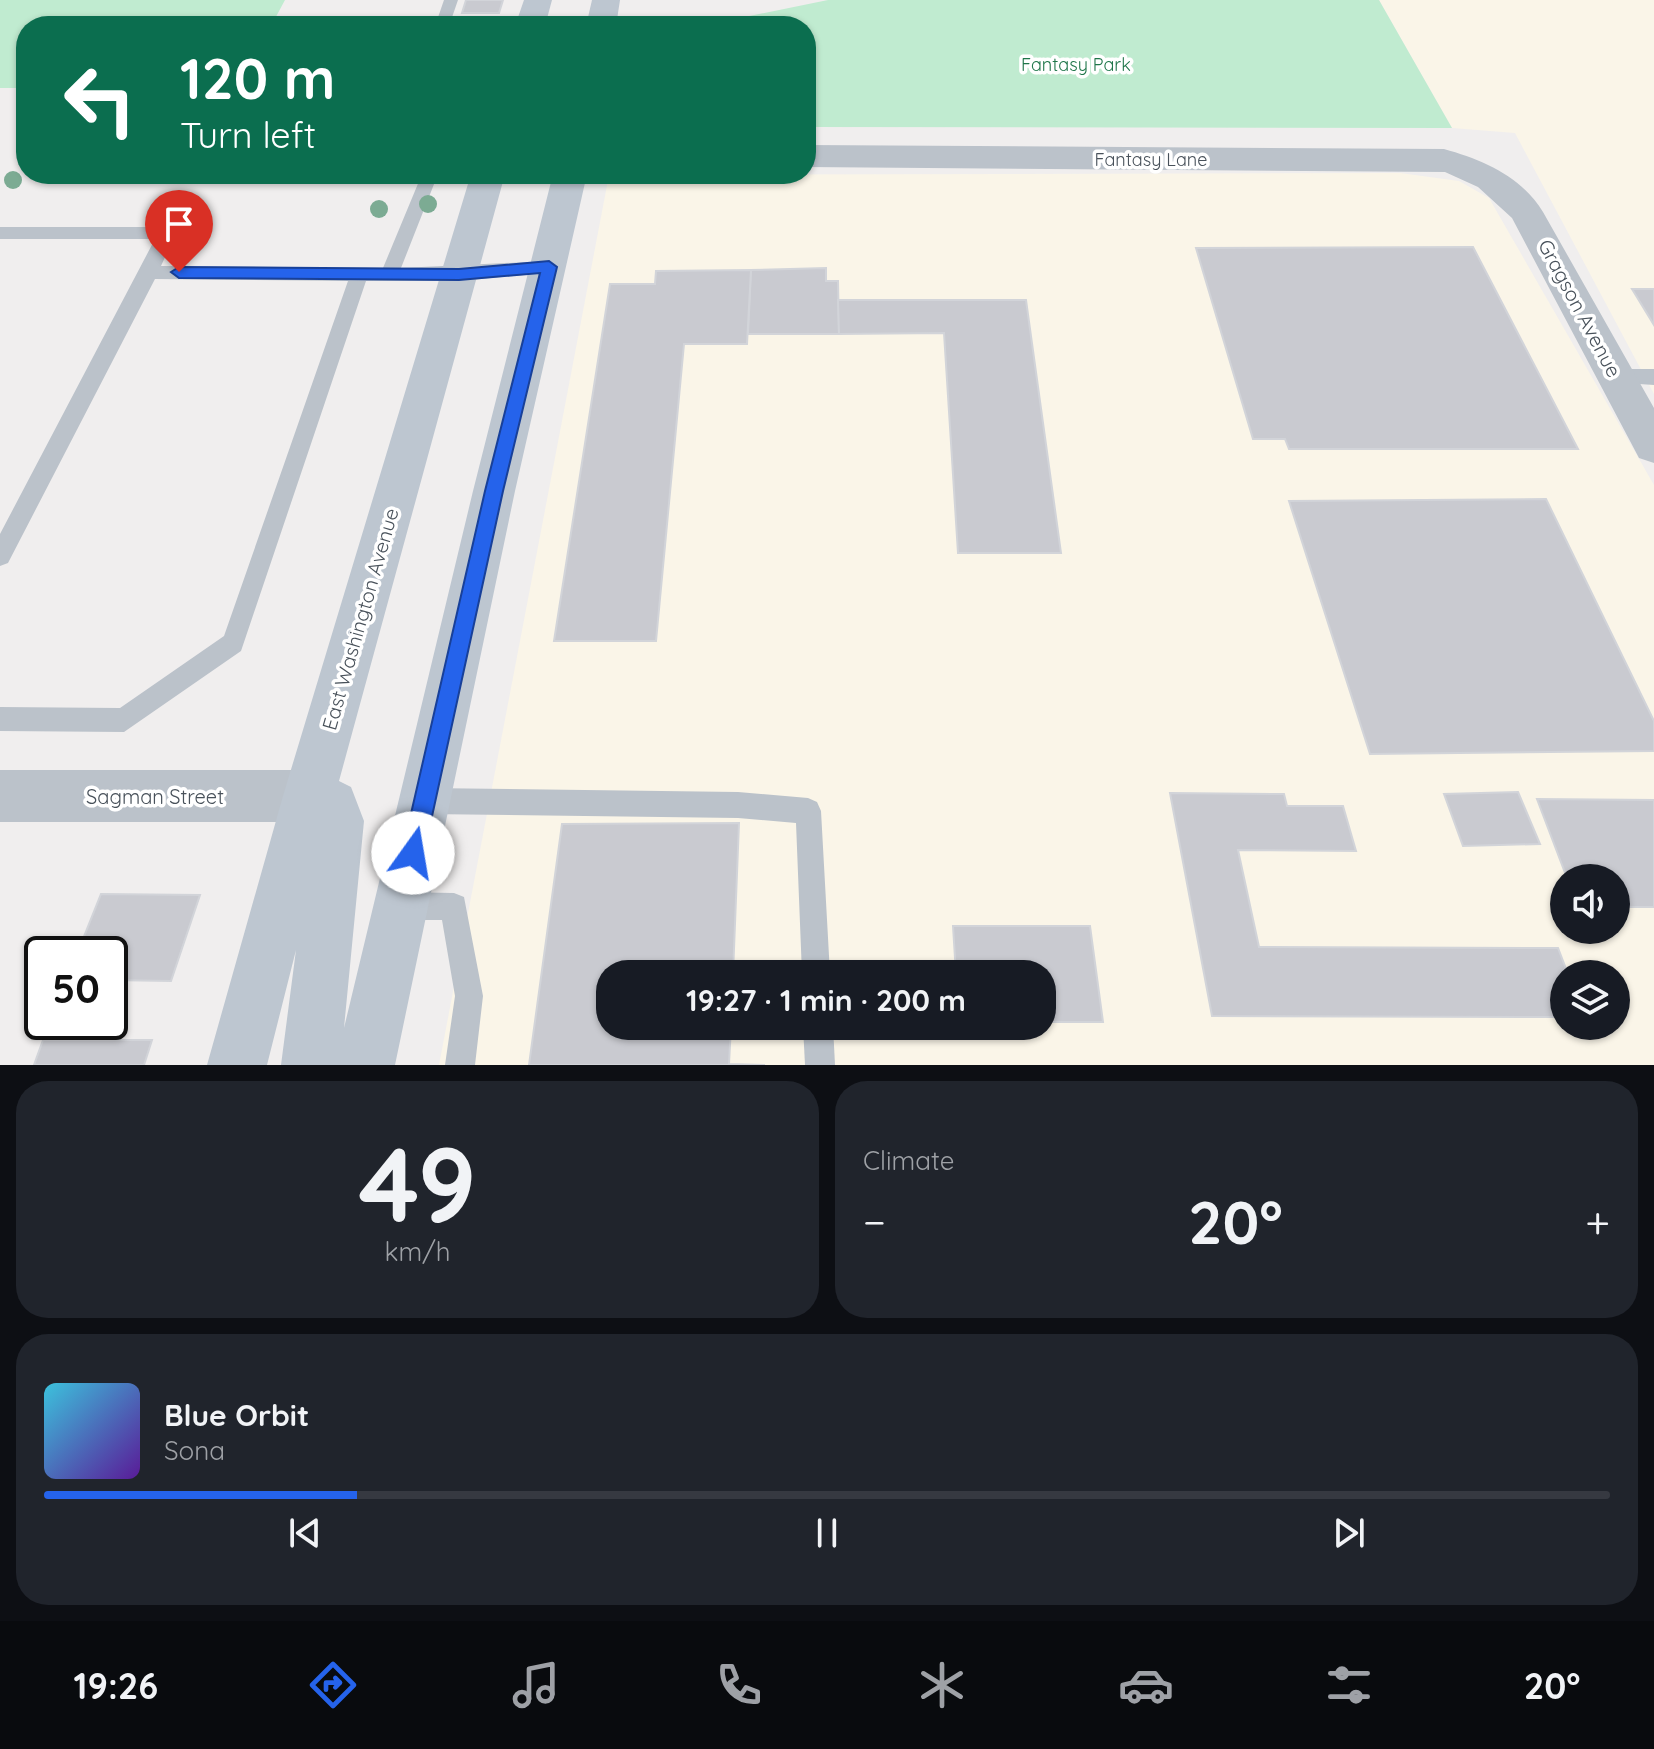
<!DOCTYPE html>
<html lang="en">
<head>
<meta charset="utf-8">
<style>
	body { margin:0; font-family:Quicksand,sans-serif; background:#20242c; color:#f1f3f6; height:100vh; display:flex; flex-direction:column; font-size:30px; white-space:nowrap }
	* { box-sizing:border-box; margin:0 }
	p { font-size:26px; color:#9ea1a6 }
	.icon { flex:none; width:44px; height:44px; fill:none; stroke:currentColor; stroke-width:2; stroke-linecap:round; stroke-linejoin:round }
	.map { position:relative; height:1065px; overflow:hidden }
	.details { display:flex; flex-direction:column; gap:16px; padding:16px; background:#0d0f14; flex:1 }
	.details>* { flex:none }
	.hud { position:absolute; left:16px; top:16px; width:800px; height:168px; border-radius:32px; box-shadow:0 2px 6px #0004; background:#0b6e4f; color:#fff; overflow:hidden }
	.fabs { position:absolute; left:1550px; top:864px; display:grid; gap:16px }
	.fabs a { display:grid; place-items:center; width:80px; height:80px; border-radius:50%; background:#171b24; box-shadow:0 2px 6px #0004; font-size:40px }
	.speed { position:absolute; left:24px; top:936px; display:flex; gap:16px; font-size:40px; font-weight:700; text-align:center }
	.speed>* { display:grid; place-content:center; width:104px; height:104px; border-radius:50%; background:#171b24; box-shadow:0 2px 6px #0004; line-height:1 }
	.speed .limit { border:4px solid #111; border-radius:12px; background:#fff; color:#111 }
	.pin { position:absolute; display:grid; place-items:center; width:68px; height:68px; color:#fff; margin:-82px -34px; border-radius:50% 50% 50% 0; rotate:-45deg; box-shadow:0 0 8px #0007 }
	.pin .icon { rotate:45deg }
	.me { position:absolute; width:88px; margin:-44px; rotate:13deg; stroke-linejoin:round; filter:drop-shadow(0 0 6px #0008) }
	.turn { display:flex; align-items:center; gap:28px; height:168px; padding:0 32px; font-size:36px }
	.turn .icon { width:104px; height:104px; stroke-width:2.5 }
	.turn b { display:block; font-size:56px; line-height:68px }
	.big { font-size:60px; font-weight:700; line-height:1.1 }
	.details .widget { flex:1; display:flex; flex-direction:column; justify-content:center; gap:12px; min-width:0; padding:0 28px; border-radius:32px; background:#20242c }
	.details .dial { align-items:center; gap:0 }
	.dial b { font-size:104px; line-height:1 }
	.song { display:flex; align-items:center; gap:24px }
	.cover { width:96px; height:96px; border-radius:12px; background:linear-gradient(135deg,hsl(190 70% 55%),hsl(270 70% 35%)) }
	.played { height:8px; border-radius:4px; background:linear-gradient(90deg,#2563eb 20%,#363941 20%) }
	.keys { display:flex; justify-content:space-around; direction:ltr }
	.heat { display:flex; justify-content:space-between; align-items:center; font-size:44px; direction:ltr }
	.details .tiles { flex:1; display:grid; gap:16px; grid-template-columns:1fr 1fr }
	.widget:last-child { grid-column:span 2 }
	.trip { position:absolute; left:596px; top:960px; width:460px; height:80px; border-radius:32px; background:#171b24; box-shadow:0 2px 6px #0004; font-weight:700; line-height:80px; text-align:center }
	.dock { display:flex; height:128px; justify-content:space-around; align-items:center; background:#090b0e; color:#9ea1a6 }
	.dock .icon { width:56px; height:56px }
	.dock .current { color:#2563eb }
	.dock b { font-size:36px; color:#f1f3f6 }
	.map>svg:first-child { display:block }
</style>
</head>
<body>
<div class="map">
<svg width="1654" height="1065" viewBox="0 0 1654 1065">
	<rect width="100%" height="100%" fill="#f0eeee"/>
	<g fill="#faf5e8" fill-rule="evenodd">
		<polygon points="1379,0 1654,0 1654,394 1515,133 1452,128"/>
		<path d="M1400 173 1459 181 1489 198 1654 485V1065H439L609 175ZM1564 878H1616V930H1564ZM610 974H1042V1026H610ZM1564 974H1616V1026H1564Z"/>
	</g>
	<g fill="#c0ebd0">
		<polygon points="0,0 285,0 271,26 26,26 26,88 0,88"/>
		<polygon points="828,0 1379,0 1452,128 806,127 806,26 700,26"/>
	</g>
	<g fill="#c9cad0" stroke="#d2d4d9" stroke-width="2">
		<polygon points="466,0 503,0 499,13 462,13"/>
		<polygon points="1473,247 1578,449 1289,449 1285,439 1253,439 1196,248"/>
		<polygon points="826,268 826,281 838,281 839,334 748,334 751,270"/>
		<polygon points="751,270 747,344 684,344 656,641 554,641 610,284 655,284 656,271"/>
		<polygon points="1632,289 1654,289 1654,325"/>
		<polygon points="838,300 1026,300 1061,553 958,553 944,333 839,334"/>
		<polygon points="1546,499 1654,721 1654,751 1370,754 1289,501"/>
		<polygon points="1518,792 1540,844 1463,846 1444,794"/>
		<polygon points="1170,793 1284,794 1287,806 1343,806 1356,851 1238,850 1259,947 1558,948 1568,974 1564,974 1564,1017 1212,1016"/>
		<polygon points="1537,799 1654,800 1654,907 1616,907 1616,878 1567,878"/>
		<polygon points="739,823 733,974 610,974 610,1026 731,1026 729,1064 765,1065 529,1065 562,824"/>
		<polygon points="101,894 200,895 171,981 110,980 110,954 77,954"/>
		<polygon points="953,926 1090,926 1103,1022 1042,1022 1042,974 956,974"/>
		<polygon points="43,1040 152,1040 144,1065 34,1065"/>
	</g>
	<g fill="none" stroke-linecap="round" stroke-linejoin="round">
		<g fill="#bbc2ca" fill-rule="evenodd">
			<polygon points="444,0 458,0 449,26 435,26"/>
			<polygon points="422,174 438,174 401,268 549,261 555,262 558,267 555,272 459,281 366,281 241,651 124,732 0,731 0,707 120,708 224,636 348,281 155,279 8,563 0,566 0,534 155,239 0,239 0,227 167,227 176,233 161,266 383,268"/>
			<polygon points="1617,369 1654,369 1654,385 1610,382 1607,377 1610,372"/>
			<polygon points="425,788 738,792 808,798 817,802 821,811 830,974 802,974 796,823 738,818 425,814 416,810 412,801 416,792"/>
			<polygon points="401,892 454,893 464,897 483,996 475,1065 445,1065 455,996 442,920 401,920 391,916 387,906 391,896"/>
			<polygon points="803,1026 833,1026 835,1065 805,1065"/>
		</g>
		<g fill="#bbc2ca" fill-rule="evenodd">
			<path d="M806 145 1444 149C1483 160 1521 176 1543 212L1654 408V463L1639 458 1512 218 1478 187 1445 172 806 167Z"/>
			<polygon points="0,770 309,770 327,778 335,796 327,814 309,822 0,822"/>
		</g>
		<g fill="#bdc6d0" fill-rule="evenodd">
			<polygon points="524,0 552,0 545,26 515,26"/>
			<polygon points="592,0 620,0 616,26 586,26"/>
			<polygon points="471,174 505,174 339,781 351,787 364,821 344,1028 473,491 553,174 587,174 515,491 395,1065 281,1065 296,950 267,1065 207,1065 283,796"/>
		</g>
	</g>
	<g fill="#7cab93">
		<circle cx="13" cy="180" r="9"/>
		<circle cx="428" cy="204" r="9"/>
		<circle cx="379" cy="209" r="9"/>
	</g>
	<polygon fill="#2563eb" stroke="#184099" stroke-width="2" points="549,261 557,267 503,491 424,853 421,861 413,864 405,861 402,853 485,491 540,273 459,280 179,278 171,272 179,267 459,269"/>
	<g text-anchor="middle" dominant-baseline="central" stroke-width="7" stroke-linejoin="round" paint-order="stroke">
		<g font-size="18" fill="#1e7549" stroke="#fff">
			<text x="1076" y="64">Fantasy Park</text>
		</g>
		<g font-size="18" fill="#48515a" stroke="#fff">
			<text x="1151" y="159">Fantasy Lane</text>
		</g>
		<g font-size="20" fill="#48515a" stroke="#fff">
			<text transform="translate(1580 308) rotate(62)">Gragson Avenue</text>
			<text transform="translate(360 619) rotate(-74)">East Washington Avenue</text>
			<text x="155" y="796">Sagman Street</text>
		</g>
	</g>
</svg>
<div class="fabs">
<a><svg class="icon" aria-label="sound" viewBox="0 0 24 24"><path d="M4 9h4l5-4v14l-5-4H4zM17 9q2 3 0 6"/></svg></a>
<a><svg class="icon" aria-label="layers" viewBox="0 0 24 24"><path d="M12 4l9 5-9 5-9-5zM3 14l9 5 9-5"/></svg></a>
</div>
<div class="speed"><div class="limit">50</div></div>
<div class="pin" style="left:179px;top:272px;background:#d93025"><svg class="icon" aria-label="arrive" viewBox="0 0 24 24"><path d="M6 21V4h12l-3 4 3 4H6"/></svg></div>
<svg class="me" style="left:413px;top:853px" viewBox="-20 -20 40 40"><circle r="19" fill="#fff"/><path d="M0-13L10 11 0 6-10 11z" fill="#2563eb"/></svg>
<div class="trip">19:27 · 1 min · 200 m</div>
<div class="hud">
<div class="turn"><svg class="icon" aria-label="left" viewBox="0 0 24 24"><path d="M17 20v-9H6M10 6l-5 5 5 5"/></svg><div><b>120 m</b>Turn left</div></div>
</div>
</div>
<section class="details">
<div class="tiles">
<div class="widget dial"><b>49</b><p>km/h</p></div>
<div class="widget"><p>Climate</p>
<div class="heat"><a>−</a><b class="big">20°</b><a>+</a></div>
</div>
<div class="widget">
<div class="song"><i class="cover"></i><div><b>Blue Orbit</b><p>Sona</p></div></div>
<div class="played"></div>
<div class="keys"><svg class="icon" aria-label="previous" viewBox="0 0 24 24"><path d="M18 5L8 12l10 7zM5 5v14"/></svg><svg class="icon" aria-label="pause" viewBox="0 0 24 24"><path d="M8 5v14M16 5v14"/></svg><svg class="icon" aria-label="next" viewBox="0 0 24 24"><path d="M6 5l10 7-10 7zM19 5v14"/></svg></div>
</div>
</div>
</section>
<nav class="dock">
<b>19:26</b>
<svg class="icon current" aria-label="directions" viewBox="0 0 24 24"><path d="M12 3l9 9-9 9-9-9zM9 14v-3h6M13 9l2 2-2 2"/></svg>
<svg class="icon" aria-label="music" viewBox="0 0 24 24"><path d="M9 18V5l10-2v13"/><circle cx="6" cy="18" r="3"/><circle cx="16" cy="16" r="3"/></svg>
<svg class="icon" aria-label="phone" viewBox="0 0 24 24"><path d="M5 4h4l2 5-3 2q2 4 5 5l2-3 5 2v4C11 20 4 13 5 4z"/></svg>
<svg class="icon" aria-label="climate" viewBox="0 0 24 24"><path d="M12 3v18M4 7l16 10M4 17L20 7"/></svg>
<svg class="icon" aria-label="car" viewBox="0 0 24 24"><path d="M5 17H2v-5l4-1 3-4h7l3 4 3 1v5h-3M9 17h6M6 11h13"/><circle cx="7" cy="17" r="2"/><circle cx="17" cy="17" r="2"/></svg>
<svg class="icon" aria-label="filters" viewBox="0 0 24 24"><path d="M4 7h16M4 17h16"/><circle cx="9" cy="7" r="2"/><circle cx="15" cy="17" r="2"/></svg>
<b>20°</b>
</nav>
</body>
</html>
